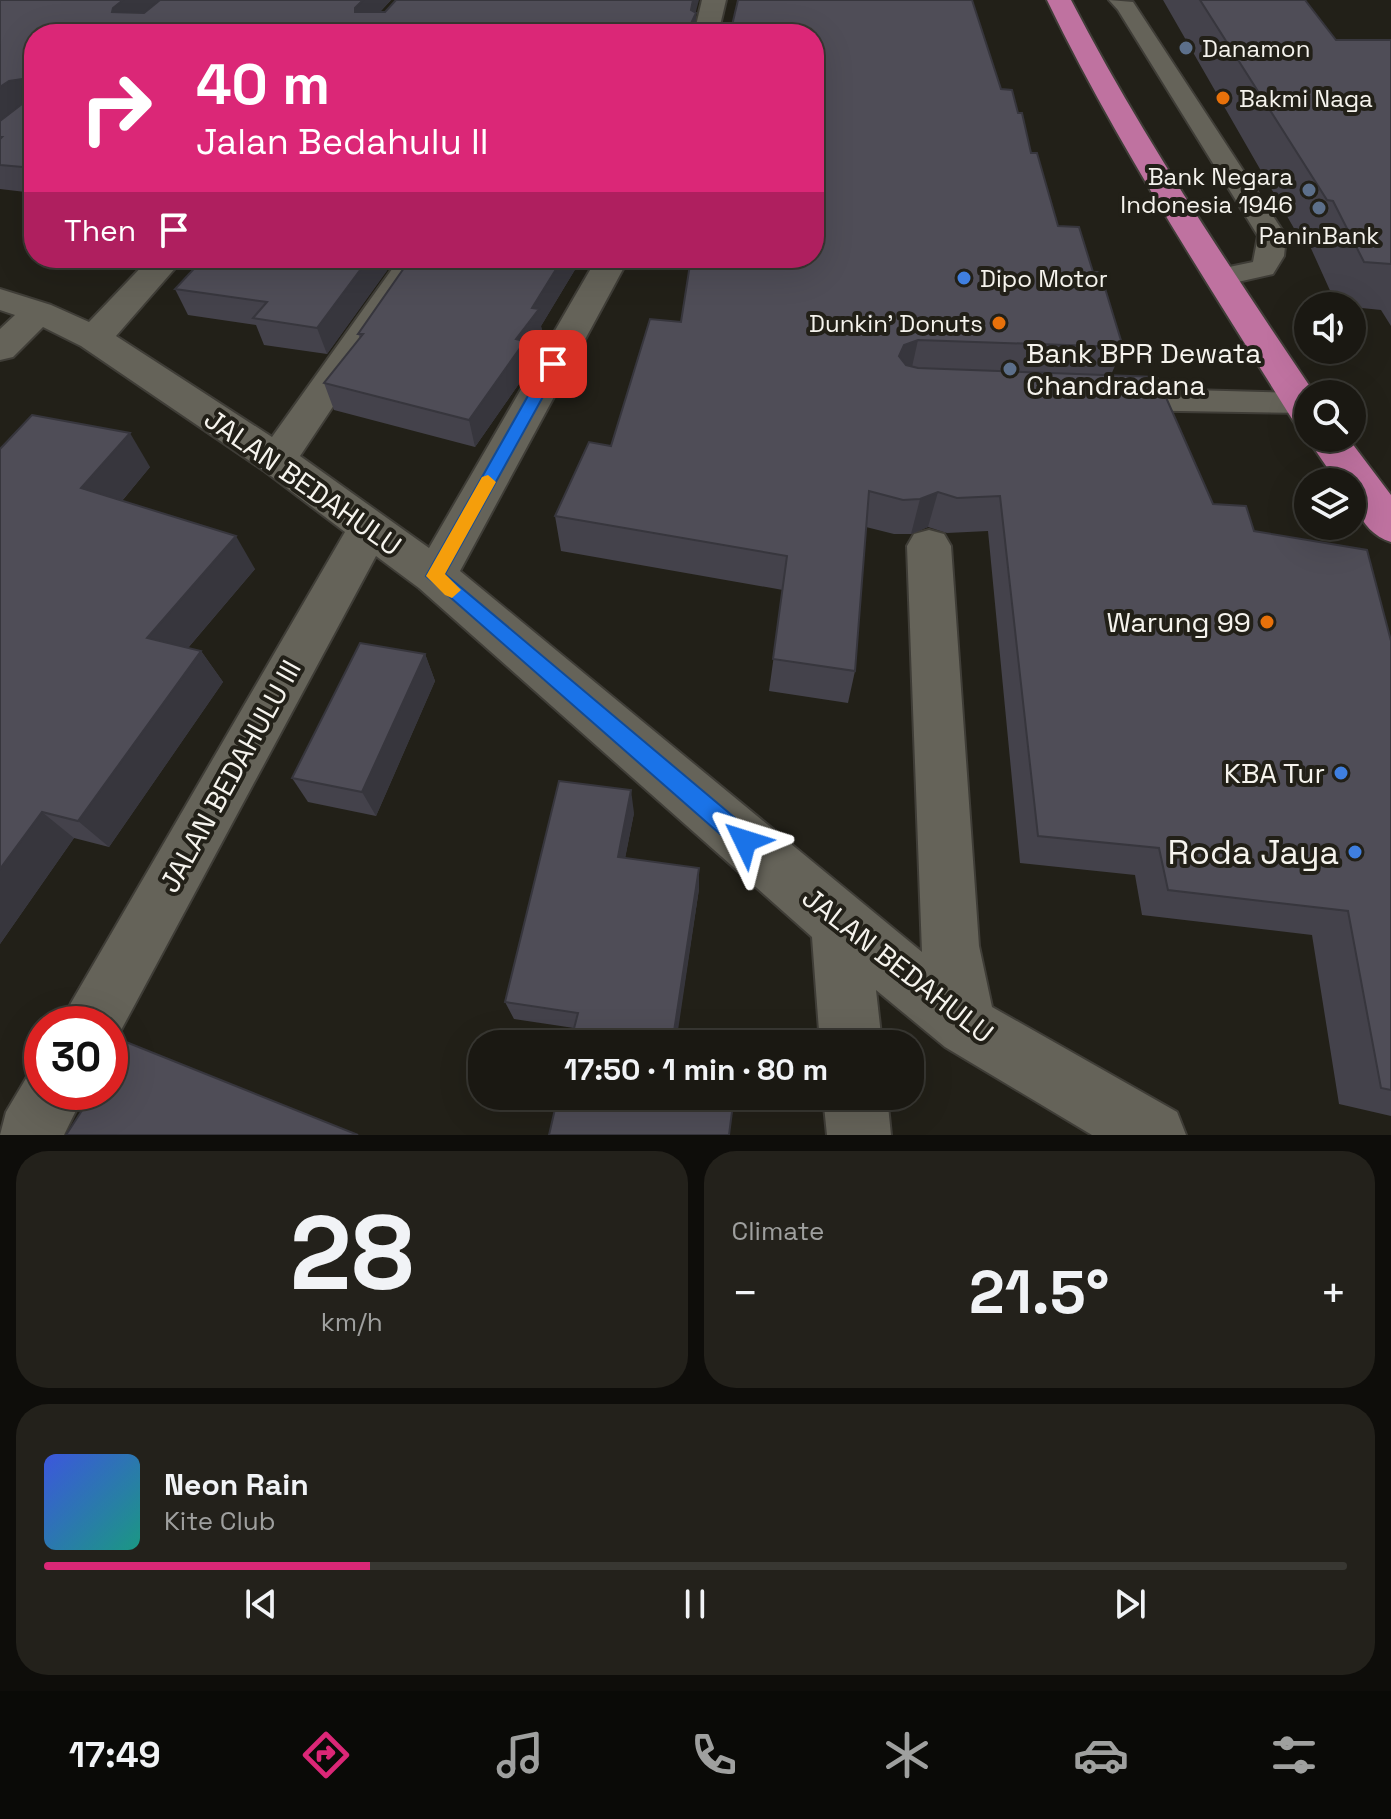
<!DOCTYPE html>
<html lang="en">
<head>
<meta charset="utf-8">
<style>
	body { margin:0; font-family:"Space Grotesk",sans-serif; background:#23211b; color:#f1f3f6; height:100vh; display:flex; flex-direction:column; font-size:30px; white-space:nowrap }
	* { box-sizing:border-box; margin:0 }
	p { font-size:26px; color:#9fa09f }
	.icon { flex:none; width:44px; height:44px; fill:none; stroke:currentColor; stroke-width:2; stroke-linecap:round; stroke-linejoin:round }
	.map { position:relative; height:1135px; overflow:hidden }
	.drawer { display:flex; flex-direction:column; gap:16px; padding:16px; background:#0e0d0a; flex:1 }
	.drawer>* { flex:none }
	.hud { position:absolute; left:24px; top:24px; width:800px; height:244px; border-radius:32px; box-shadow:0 8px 32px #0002,0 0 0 2px #383732; background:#db2777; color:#fff; overflow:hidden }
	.tools { position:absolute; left:1294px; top:292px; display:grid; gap:16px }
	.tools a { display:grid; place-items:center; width:72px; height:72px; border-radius:50%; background:#1a1812; box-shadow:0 8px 32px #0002,0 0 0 2px #383732; font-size:40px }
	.speed { position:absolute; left:24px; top:1006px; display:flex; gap:16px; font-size:40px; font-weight:700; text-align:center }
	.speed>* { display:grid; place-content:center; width:104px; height:104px; border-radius:50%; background:#1a1812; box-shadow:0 8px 32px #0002,0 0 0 2px #383732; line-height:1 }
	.speed .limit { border:12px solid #d22; background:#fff; color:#111 }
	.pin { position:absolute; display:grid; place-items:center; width:68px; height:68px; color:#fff; margin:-34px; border-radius:16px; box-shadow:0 4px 12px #0006 }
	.me { position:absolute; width:88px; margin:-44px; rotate:311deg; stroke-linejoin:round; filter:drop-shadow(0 0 6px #0008) }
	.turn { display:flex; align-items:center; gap:28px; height:168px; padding:0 40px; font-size:36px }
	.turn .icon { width:104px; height:104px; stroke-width:2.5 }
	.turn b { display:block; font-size:56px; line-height:68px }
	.then { display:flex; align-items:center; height:76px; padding:0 40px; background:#0003; gap:16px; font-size:30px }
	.big { font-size:60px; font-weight:800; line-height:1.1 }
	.drawer .widget { flex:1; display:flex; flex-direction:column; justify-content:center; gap:12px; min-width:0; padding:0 28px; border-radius:32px; background:#23211b }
	.drawer .dial { align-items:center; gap:0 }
	.dial b { font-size:104px; line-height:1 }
	.song { display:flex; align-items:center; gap:24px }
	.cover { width:96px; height:96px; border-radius:12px; background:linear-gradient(135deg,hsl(230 70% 55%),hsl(170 70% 35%)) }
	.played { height:8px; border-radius:4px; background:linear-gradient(90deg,#db2777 25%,#383732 25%) }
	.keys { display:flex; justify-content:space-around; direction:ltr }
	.heat { display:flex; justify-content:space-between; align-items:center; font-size:44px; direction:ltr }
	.drawer .tiles { flex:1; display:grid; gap:16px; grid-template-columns:1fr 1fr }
	.widget:last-child { grid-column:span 2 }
	.trip { position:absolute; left:468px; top:1030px; width:456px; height:80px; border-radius:32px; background:#1a1812; box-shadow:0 8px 32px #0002,0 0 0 2px #383732; font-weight:800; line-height:80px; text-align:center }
	.tab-bar { display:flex; height:128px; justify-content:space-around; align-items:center; background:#0a0a07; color:#9fa09f }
	.tab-bar .icon { width:56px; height:56px }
	.tab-bar .active { color:#db2777 }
	.tab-bar b { font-size:36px; color:#f1f3f6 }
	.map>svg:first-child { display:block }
</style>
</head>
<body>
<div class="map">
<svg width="1391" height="1135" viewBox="0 0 1391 1135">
	<rect width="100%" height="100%" fill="#222018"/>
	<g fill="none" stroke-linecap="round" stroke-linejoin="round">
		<g stroke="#3f3d37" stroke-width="4">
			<g id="lane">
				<polygon points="1109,0 1133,2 1286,236 1284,256 1273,274 1220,286 1210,283 1206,277 1210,271 1253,262 1258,236 1118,10"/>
				<polygon points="1117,388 1302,393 1308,395 1308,413 1117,410 1105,407 1101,399 1105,391"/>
			</g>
		</g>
		<g stroke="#3f3d37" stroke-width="4">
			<g id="street">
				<polygon points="702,0 726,0 718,34 694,34"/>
				<polygon points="150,258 184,258 116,336 272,437 400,258 432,258 300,456 429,548 597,258 629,258 460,571 922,952 907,546 914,534 929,530 944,534 951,546 979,946 992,1007 1177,1112 1186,1135 1092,1135 945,1047 876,990 882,1044 820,1044 812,937 419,588 376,556 113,1045 110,1047 110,1024 62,1024 71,1003 345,532 263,470 81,346 43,327 13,357 0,360 0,329 15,315 0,310 0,289 51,305 89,322"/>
				<polygon points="42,1065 42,1092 85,1092 64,1135 0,1135 6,1112 31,1070"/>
				<polygon points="823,1096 887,1096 891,1135 827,1135"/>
			</g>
		</g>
		<g stroke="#3f3d37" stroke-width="4">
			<g id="highway">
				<path d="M1047 0H1071C1142 137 1229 266 1315 394H1308V426L1294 422C1208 284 1118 147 1047 0Z"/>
				<path d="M1307 438H1348L1391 495V542C1365 534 1352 508 1352 482H1337Z"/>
			</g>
		</g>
		<use href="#lane" fill="#656359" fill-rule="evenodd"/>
		<use href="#street" fill="#656359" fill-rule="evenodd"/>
		<use href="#highway" fill="#bf72a0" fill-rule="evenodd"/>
	</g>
	<g fill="#44424b">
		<polygon points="0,0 391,0 380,12 699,0 34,34 34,193 0,189"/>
		<polygon points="1163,0 1305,0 1336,40 1391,40 1391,326 1381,310 1352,307 1352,306 1337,306 1309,244 1303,244"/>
		<polygon points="1001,89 1018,113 1031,153 1058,226 1093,272 1123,347 1111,375 1213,504 1254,531 1391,641 1391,1116 1339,1104 1312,935 1142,915 1135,875 1020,863 988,531 947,533 928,527 911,534 894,534 866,527 855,671 848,703 769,691 783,590 561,551 555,516 611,446 681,322"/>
		<polygon points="204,258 396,258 327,354 264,345 256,325 188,315 175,289"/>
		<polygon points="411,258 582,258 541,326 543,336 528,356 530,368 475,447 334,410 324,383 360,338 358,334"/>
		<polygon points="0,449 150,467 122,501 255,569 188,648 201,651 223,682 109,847 74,838 0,944"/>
		<polygon points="425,654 435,681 376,816 308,802 292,778"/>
		<polygon points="634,813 625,858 699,868 699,889 676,1039 574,1028 514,1019 505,1002"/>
	</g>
	<g fill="#37363d">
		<polygon points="123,0 163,0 123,32 112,12 113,8"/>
		<polygon points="363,0 391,0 361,32 355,8"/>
		<polygon points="693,0 699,0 695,15 696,13 696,34 686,34"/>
		<polygon points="23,79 34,100 0,122 0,87 9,81"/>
		<polygon points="369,258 396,258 327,354 317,328"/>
		<polygon points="563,258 582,258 541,326 543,336 528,356 530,368 475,447 469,420 516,339 532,308"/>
		<polygon points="918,340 910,376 899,356 904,345"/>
		<polygon points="130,433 150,467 105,521 81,488"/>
		<polygon points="938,492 928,527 911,534 920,499"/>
		<polygon points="236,536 255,569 170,669 147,638"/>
		<polygon points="201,651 223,682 109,847 78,821"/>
		<polygon points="425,654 435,681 376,816 362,792"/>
		<polygon points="631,790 634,813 621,879 618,857"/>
		<polygon points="42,812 74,838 0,944 0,869"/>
		<polygon points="699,868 699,889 676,1044 673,1038"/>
	</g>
	<g fill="#4f4d57" stroke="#37363d" stroke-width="2">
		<polygon points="0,0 123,0 113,8 112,12 144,13 160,0 363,0 355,8 355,12 385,12 396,0 693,0 691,10 696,13 686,34 34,34 34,168 0,165 0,139 2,137 0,137 0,121 22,104 23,79 9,81 0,87"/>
		<polygon points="738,0 972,0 1001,89 1012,90 1018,113 1022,113 1031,153 1037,153 1058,226 1079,227 1093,272 1100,272 1123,347 918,340 904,345 899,356 906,365 918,368 1157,377 1213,504 1246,506 1254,531 1367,550 1391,641 1391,1090 1381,1088 1348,911 1168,890 1159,848 1038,836 1000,496 957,498 938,492 920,499 903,500 869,491 855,671 773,659 787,556 555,516 589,442 611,446 650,319 681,322 691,258 814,258 814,34 730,34"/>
		<polygon points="1200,0 1305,0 1336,40 1391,40 1391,264 1364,262 1333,201 1327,200"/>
		<polygon points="204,258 369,258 317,328 253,318 267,302 175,289"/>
		<polygon points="411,258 563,258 532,308 539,309 516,339 525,341 469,420 324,383 363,334 358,334"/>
		<polygon points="32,415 130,433 81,488 236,536 147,638 201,651 78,821 42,812 0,869 0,449"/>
		<polygon points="360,643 425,654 362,792 292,778"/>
		<polygon points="559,781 631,790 618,857 699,868 673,1038 703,1044 570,1044 578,1013 505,1002"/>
		<polygon points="126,1042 358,1135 66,1135 94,1092 110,1092 110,1067"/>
		<polygon points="558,1096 734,1096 729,1135 549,1135"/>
	</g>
	<polygon fill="#1a73e8" stroke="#114b97" stroke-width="2" points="553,359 561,364 445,574 753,833 756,841 753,849 745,852 737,849 426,576 546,364"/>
	<polygon fill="#f59e0b" points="488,475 496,482 445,574 461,590 452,598 445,595 426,576 482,477"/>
	<g fill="#5c6f8a" stroke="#222018" stroke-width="3">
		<circle cx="1186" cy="48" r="8"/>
		<circle cx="1309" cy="190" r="8"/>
		<circle cx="1319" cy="208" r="8"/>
		<circle cx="1010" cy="369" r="8"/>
	</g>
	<g fill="#e8710a" stroke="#222018" stroke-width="3">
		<circle cx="1223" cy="98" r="8"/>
		<circle cx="999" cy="323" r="8"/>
		<circle cx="1267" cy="622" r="8"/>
	</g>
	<g fill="#3f7fe0" stroke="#222018" stroke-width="3">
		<circle cx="964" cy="278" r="8"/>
		<circle cx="1341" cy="773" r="8"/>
		<circle cx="1355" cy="852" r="8"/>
	</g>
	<g text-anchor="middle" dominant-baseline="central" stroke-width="8" stroke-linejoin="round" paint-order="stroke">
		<g font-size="24" fill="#f5f3ed" stroke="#222018" text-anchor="start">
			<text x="1202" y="48">Danamon</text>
			<text x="1239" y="98">Bakmi Naga</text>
			<text x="1293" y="176" text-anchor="end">Bank Negara<tspan x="1293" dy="28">Indonesia 1946</tspan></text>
			<text x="1319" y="235" text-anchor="middle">PaninBank</text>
			<text x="980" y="278">Dipo Motor</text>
			<text x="983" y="323" text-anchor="end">Dunkin' Donuts</text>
		</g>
		<g font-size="28" fill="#f5f3ed" stroke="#222018" text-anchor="end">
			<text x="1026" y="353" text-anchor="start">Bank BPR Dewata<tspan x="1026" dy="32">Chandradana</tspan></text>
			<text x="1251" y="622">Warung 99</text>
			<text x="1325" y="773">KBA Tur</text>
		</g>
		<g font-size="28" fill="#f5f3ed" stroke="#222018">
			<text transform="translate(303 482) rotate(35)">JALAN BEDAHULU</text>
			<text transform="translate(230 776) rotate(-61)">JALAN BEDAHULU III</text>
			<text transform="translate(898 965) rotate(38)">JALAN BEDAHULU</text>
		</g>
		<g font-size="34" fill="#f5f3ed" stroke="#222018" text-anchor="end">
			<text x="1339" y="852">Roda Jaya</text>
		</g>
	</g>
</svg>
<div class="tools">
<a><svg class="icon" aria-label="sound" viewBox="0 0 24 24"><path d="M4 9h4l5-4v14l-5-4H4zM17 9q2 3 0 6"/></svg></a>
<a><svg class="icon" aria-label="search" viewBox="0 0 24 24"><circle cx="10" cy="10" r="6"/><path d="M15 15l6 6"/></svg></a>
<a><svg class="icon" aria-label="layers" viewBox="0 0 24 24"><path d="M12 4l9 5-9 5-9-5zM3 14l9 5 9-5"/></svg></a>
</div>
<div class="speed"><div class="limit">30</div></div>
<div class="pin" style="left:553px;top:364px;background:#d93025"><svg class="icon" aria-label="arrive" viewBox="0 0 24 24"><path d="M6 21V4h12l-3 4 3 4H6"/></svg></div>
<svg class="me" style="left:745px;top:841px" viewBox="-20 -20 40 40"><path d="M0-17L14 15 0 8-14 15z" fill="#1a73e8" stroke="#fff" stroke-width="4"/></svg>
<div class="trip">17:50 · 1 min · 80 m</div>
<div class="hud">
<div class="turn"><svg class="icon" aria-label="right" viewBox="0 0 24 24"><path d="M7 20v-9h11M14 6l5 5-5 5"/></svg><div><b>40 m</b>Jalan Bedahulu II</div></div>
<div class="then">Then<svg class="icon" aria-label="arrive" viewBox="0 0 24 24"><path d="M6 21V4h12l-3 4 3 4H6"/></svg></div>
</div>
</div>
<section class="drawer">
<div class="tiles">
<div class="widget dial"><b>28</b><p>km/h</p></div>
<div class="widget"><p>Climate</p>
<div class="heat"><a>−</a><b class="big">21.5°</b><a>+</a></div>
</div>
<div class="widget">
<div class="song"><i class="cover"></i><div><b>Neon Rain</b><p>Kite Club</p></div></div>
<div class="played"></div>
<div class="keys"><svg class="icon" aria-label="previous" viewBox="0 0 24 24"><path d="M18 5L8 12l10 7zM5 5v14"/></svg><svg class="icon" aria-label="pause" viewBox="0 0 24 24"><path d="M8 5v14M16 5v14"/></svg><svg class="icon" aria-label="next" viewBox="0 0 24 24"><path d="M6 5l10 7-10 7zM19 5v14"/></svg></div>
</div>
</div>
</section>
<nav class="tab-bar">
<b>17:49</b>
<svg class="icon active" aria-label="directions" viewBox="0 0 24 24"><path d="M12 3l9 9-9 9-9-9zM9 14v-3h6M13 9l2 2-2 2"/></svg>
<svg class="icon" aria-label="music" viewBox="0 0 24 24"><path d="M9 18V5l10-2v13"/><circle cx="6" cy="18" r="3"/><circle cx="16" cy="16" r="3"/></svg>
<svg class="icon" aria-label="phone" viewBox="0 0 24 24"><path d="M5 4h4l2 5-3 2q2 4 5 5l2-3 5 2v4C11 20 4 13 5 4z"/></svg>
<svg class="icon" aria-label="climate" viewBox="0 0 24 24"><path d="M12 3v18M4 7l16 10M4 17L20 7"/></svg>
<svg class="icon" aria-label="car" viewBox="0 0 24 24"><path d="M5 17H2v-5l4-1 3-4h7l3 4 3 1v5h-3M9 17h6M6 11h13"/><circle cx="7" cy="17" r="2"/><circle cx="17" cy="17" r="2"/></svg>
<svg class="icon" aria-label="filters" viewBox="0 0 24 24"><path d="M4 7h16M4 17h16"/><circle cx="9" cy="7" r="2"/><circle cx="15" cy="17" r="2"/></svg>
</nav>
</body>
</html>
